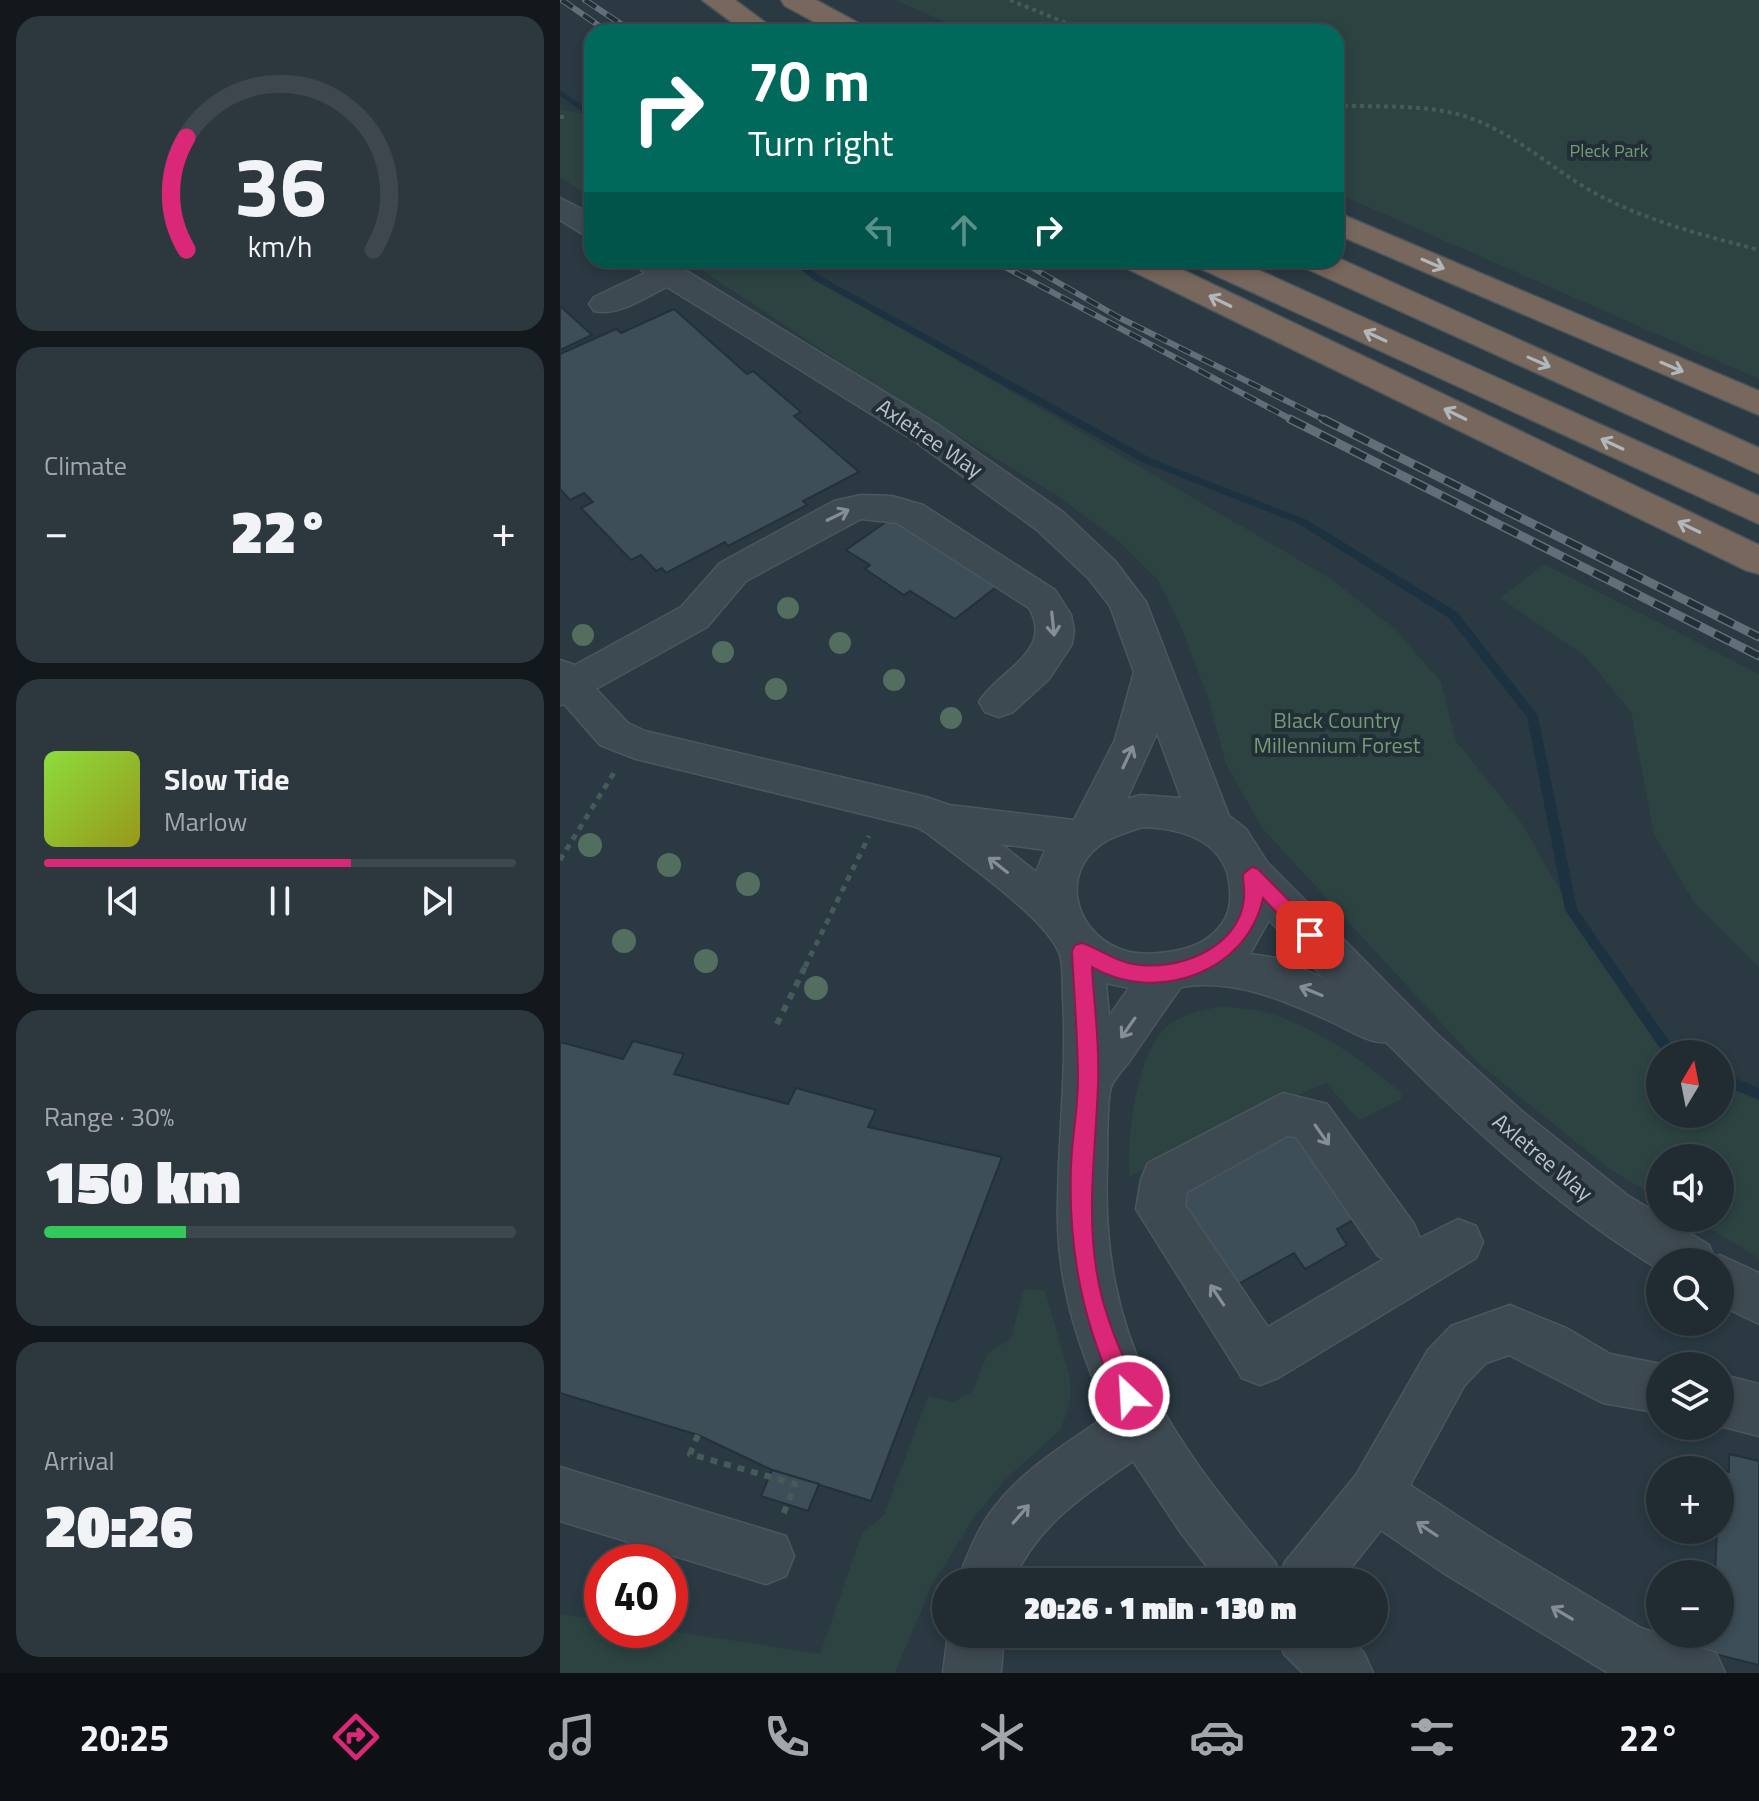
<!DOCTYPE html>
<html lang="en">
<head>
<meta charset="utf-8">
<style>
	body { margin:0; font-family:"Titillium Web",sans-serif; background:#2d373e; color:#f1f3f6; height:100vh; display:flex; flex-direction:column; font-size:30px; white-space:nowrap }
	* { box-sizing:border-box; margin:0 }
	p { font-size:26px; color:#a2a7ac }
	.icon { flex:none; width:44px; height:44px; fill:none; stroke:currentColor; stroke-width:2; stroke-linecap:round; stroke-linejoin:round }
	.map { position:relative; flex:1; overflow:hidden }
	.sheet { display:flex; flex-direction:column; gap:16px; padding:16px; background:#12181c; width:560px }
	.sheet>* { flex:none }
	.top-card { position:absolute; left:24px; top:24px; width:760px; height:244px; border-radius:24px; box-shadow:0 4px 12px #0003,0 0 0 2px #3d474d; background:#00695c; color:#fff; overflow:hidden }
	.needle { width:52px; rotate:10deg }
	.fabs { position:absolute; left:1086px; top:1040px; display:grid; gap:16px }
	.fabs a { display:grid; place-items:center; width:88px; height:88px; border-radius:50%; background:#202b32; box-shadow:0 4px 12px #0003,0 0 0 2px #3d474d; font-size:40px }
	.speed { position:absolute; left:24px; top:1544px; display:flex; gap:16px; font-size:40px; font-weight:700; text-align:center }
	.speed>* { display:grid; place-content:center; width:104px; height:104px; border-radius:50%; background:#202b32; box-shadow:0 4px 12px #0003,0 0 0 2px #3d474d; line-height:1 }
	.speed .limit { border:12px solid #d22; background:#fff; color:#111 }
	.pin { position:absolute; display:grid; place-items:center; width:68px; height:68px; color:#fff; margin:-34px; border-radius:16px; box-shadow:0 4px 12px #0006 }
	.me { position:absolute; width:88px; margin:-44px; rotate:335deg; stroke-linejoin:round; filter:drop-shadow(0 0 6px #0008) }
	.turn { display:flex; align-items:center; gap:28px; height:168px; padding:0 32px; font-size:36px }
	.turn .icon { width:104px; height:104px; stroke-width:2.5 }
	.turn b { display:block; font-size:56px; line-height:68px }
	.lanes { display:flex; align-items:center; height:76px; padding:0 32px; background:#0003; justify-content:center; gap:40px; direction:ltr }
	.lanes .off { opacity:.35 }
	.big { font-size:60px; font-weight:800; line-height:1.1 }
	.sheet .widget { flex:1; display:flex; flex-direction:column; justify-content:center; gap:12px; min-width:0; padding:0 28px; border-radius:24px; background:#2d373e }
	.sheet .dial { align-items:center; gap:0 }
	.dial svg { height:208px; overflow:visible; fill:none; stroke:#3d474d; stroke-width:7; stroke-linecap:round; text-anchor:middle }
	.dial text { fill:#f1f3f6; stroke:none }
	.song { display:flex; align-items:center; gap:24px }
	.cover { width:96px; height:96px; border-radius:12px; background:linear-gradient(135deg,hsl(90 70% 55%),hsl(60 70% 35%)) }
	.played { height:8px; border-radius:4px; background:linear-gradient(90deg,#db2777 65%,#3d474d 65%) }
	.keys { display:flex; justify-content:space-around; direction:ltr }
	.heat { display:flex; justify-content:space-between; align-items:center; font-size:44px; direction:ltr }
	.charge { height:12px; border-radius:6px; background:linear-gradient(90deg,#34c759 30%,#3d474d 0) }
	.trip { position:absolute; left:372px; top:1568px; width:456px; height:80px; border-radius:40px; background:#202b32; box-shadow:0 4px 12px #0003,0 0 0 2px #3d474d; font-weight:800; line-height:80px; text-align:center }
	.dock { display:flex; height:128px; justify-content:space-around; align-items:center; background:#0d1114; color:#a2a7ac }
	.dock .icon { width:56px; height:56px }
	.dock .current { color:#db2777 }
	.dock b { font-size:36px; color:#f1f3f6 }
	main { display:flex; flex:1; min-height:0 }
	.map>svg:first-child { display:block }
</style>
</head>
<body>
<main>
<section class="sheet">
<div class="widget dial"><svg viewBox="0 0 100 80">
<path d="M14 69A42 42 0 1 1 86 69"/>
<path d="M14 69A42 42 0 0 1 14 26" stroke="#db2777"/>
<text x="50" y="56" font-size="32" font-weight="700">36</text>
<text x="50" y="72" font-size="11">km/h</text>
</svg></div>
<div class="widget"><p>Climate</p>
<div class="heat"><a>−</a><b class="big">22°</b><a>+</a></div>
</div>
<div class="widget">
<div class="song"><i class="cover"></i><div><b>Slow Tide</b><p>Marlow</p></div></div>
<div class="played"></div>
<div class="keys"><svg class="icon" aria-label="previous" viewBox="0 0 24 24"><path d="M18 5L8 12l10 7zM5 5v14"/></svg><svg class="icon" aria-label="pause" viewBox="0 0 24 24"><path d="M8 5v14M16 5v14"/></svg><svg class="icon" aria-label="next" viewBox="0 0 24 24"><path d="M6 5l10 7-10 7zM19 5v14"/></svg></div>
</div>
<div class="widget"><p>Range · 30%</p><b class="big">150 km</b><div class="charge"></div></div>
<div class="widget"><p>Arrival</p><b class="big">20:26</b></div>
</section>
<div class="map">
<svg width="1199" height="1673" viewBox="0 0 1199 1673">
	<rect width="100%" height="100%" fill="#2a3942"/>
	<g fill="#2c4341">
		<polygon points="335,0 1199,0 1199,379 776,193 776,32 408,32"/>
		<polygon points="0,109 32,116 32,198 0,177"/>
		<polygon points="126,260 232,260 257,278 770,578 835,629 881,682 896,741 961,822 1011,910 1111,1054 1100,1054 1100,1114 1160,1114 1160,1078 1199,1094 1199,1258 1132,1218 1160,1218 1160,1158 1100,1158 1100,1199 1049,1169 918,1063 702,828 666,764 648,698 621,627 598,580 557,540 496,495 330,395"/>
		<polygon points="984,564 1199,674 1199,967 1133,901 1094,835 1071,712 1026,657 940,598"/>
		<path d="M663 1006C675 1008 688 1008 700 1011 752 1023 800 1059 841 1092V1099L799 1120 766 1083 711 1107 569 1177C567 1138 576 1056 605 1028 621 1014 643 1010 663 1006Z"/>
		<polygon points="464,1289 485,1290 509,1374 511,1394 507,1413 500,1430 446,1479 415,1516 371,1587 335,1673 0,1673 0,1614 42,1620 42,1630 105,1630 260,1654 302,1533 324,1515 368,1396 393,1402 412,1392 428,1353 451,1338"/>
	</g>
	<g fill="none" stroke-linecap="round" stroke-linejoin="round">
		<g fill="#1d3240" fill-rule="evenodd">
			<polygon points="0,90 32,112 32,118 0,96"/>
			<polygon points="228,260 238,260 260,276 590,458 747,520 897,612 978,716 1017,909 1118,1054 1104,1054 1005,910 967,717 889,618 739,524 582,462 254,280"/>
			<polygon points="1160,1072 1199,1088 1199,1100 1160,1084"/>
		</g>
	</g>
	<g fill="#3d4e58" stroke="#253139" stroke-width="2">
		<polygon points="0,306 32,335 0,350"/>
		<polygon points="114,309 187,374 193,371 241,412 234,416 299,472 243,501 247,505 168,546 165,542 106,573 102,568 96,571 81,555 71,560 21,508 33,502 24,493 10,500 0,489 0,354 56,329 61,333"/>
		<polygon points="333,517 440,584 395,619 350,591 344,595 305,569 310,565 286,550"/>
		<polygon points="73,1041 124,1054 114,1074 228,1104 236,1088 316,1110 308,1127 442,1157 311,1501 212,1470 138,1435 0,1393 0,1042 63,1059"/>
		<polygon points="735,1126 800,1216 777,1229 787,1245 745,1269 734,1253 673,1287 611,1193"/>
		<polygon points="1169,1454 1199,1461 1199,1665 1143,1651 1144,1634 1160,1634 1160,1574 1155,1574 1157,1530 1160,1530 1161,1469 1169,1472"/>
		<polygon points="212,1470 259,1484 248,1511 201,1496"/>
	</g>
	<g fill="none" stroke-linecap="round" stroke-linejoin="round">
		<g stroke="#4b565e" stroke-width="3">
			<g id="minor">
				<polygon points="0,198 32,214 32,236 21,233 0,220"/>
				<path d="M69 260H107L120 267 377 424 503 512 555 561 586 602 669 816 686 829 707 862 875 1032 963 1112 1067 1195 1149 1245 1154 1258 1160 1255 1199 1273V1324L1160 1305V1262H1100V1270C998 1208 910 1127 826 1042 810 1044 789 1030 774 1023 725 1001 675 978 621 987 603 1012 586 1037 569 1062 563 1069 554 1079 551 1087 546 1103 548 1147 547 1166 540 1339 607 1435 715 1562L720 1575 725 1562 796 1475 868 1350 891 1326 950 1305 1008 1329 1050 1354 1111 1366H1100V1413L1043 1403 949 1355 926 1363 904 1386 850 1485 925 1534 1081 1628 1156 1653 1165 1673H1048L885 1574 821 1530 780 1582H659L621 1533 573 1461C526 1493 475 1527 453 1582H397C407 1557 416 1531 433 1509 463 1469 507 1443 548 1415 516 1341 495 1279 498 1198 499 1131 507 1065 503 998 502 985 504 967 500 955 487 918 400 859 367 833L356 827 76 759 40 745 4 704 0 705V660L15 665 121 607 160 563 274 501 301 495 332 496 363 505 495 590 511 615 514 630 512 644 489 679 453 712 439 717 425 712 419 702C437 671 495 652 469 608L337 523 301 519 186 581 147 627 36 689 68 723 85 731 366 797 389 805 514 820 555 740 574 672 550 606 529 579 477 530 353 440 107 287C85 297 58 317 34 311L29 304 34 297 85 273ZM597 733 621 798 580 795 567 799ZM582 827C623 828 669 842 670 891 671 903 669 915 661 925 649 941 633 948 614 951 596 954 577 956 560 949 511 930 499 867 548 840 558 835 571 831 582 827ZM441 844 485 850 476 872ZM709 920 759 973 763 978 716 958 690 954ZM546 983 569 988 549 1016Z"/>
				<path d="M723 1093 767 1104 854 1224 860 1238 898 1219 916 1226 923 1242 916 1258 718 1378 700 1385 682 1378 576 1209 581 1179 588 1163ZM727 1136 736 1137 818 1256 824 1259 708 1327 625 1205 627 1192Z"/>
				<polygon points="1160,1374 1199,1384 1199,1436 1160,1426"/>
				<polygon points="0,1467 226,1536 234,1556 226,1576 206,1584 0,1521"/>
				<polygon points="388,1634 444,1634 441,1673 383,1673"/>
				<polygon points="716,1634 785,1634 804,1653 813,1673 743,1673 724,1654"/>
			</g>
		</g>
		<g stroke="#49555c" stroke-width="3">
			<g id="highway">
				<polygon points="142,0 175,0 218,32 185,32"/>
				<polygon points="221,0 256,0 304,26 308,32 273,32 225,6"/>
				<polygon points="776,212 1199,391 1199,415 776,234"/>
				<polygon points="776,257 1199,448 1199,474 743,267 739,260 776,260"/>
				<polygon points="560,260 602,260 1199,545 1199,574 1185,570 564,267"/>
				<polygon points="633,260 676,260 1199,496 1199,524 637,267"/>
			</g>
		</g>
		<g stroke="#455b58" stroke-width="4" stroke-dasharray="4 4" stroke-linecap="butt">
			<polyline points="450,0 528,32"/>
			<path d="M776 105C820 108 868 103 910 118 955 134 990 167 1031 191 1083 220 1142 235 1199 250"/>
			<polyline points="0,117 5,117"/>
		</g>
		<g stroke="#455b58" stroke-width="5" stroke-dasharray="6 6" stroke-linecap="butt">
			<polyline points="0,860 55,771"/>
			<polyline points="245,967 309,836"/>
		</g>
		<g stroke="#455b58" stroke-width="6" stroke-dasharray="7 7" stroke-linecap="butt">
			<polyline points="217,1024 246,965"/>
			<polyline points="138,1435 130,1454 235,1484 223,1515"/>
		</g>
		<use href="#minor" fill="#3e4a52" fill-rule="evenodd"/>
		<use href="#highway" fill="#77675c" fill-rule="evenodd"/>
		<g stroke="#616f78" stroke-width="6">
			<g id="rail-far1">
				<polyline points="2,0 48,32"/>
				<polyline points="25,0 73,32"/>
				<polyline points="432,260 734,421"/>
				<polyline points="459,260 558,317 767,421"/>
			</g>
		</g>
		<g stroke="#616f78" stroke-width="9">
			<g id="rail">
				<polyline points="730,419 1199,656"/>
				<polyline points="763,419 1199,637"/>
			</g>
		</g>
		<use href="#rail-far1" stroke="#232f37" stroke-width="4" stroke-dasharray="13" stroke-linecap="butt"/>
		<use href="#rail" stroke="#232f37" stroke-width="6" stroke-dasharray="17" stroke-linecap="butt"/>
	</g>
	<g fill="#536e5f">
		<circle cx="228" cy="608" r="11"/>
		<circle cx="23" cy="635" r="11"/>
		<circle cx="280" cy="643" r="11"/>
		<circle cx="163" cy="652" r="11"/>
		<circle cx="334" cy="680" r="11"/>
		<circle cx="216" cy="689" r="11"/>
		<circle cx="391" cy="718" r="11"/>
		<circle cx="30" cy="845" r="12"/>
		<circle cx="109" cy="865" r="12"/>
		<circle cx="188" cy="884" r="12"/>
		<circle cx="64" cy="941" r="12"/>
		<circle cx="146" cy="961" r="12"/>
		<circle cx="256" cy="988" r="12"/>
	</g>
	<defs><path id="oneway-shaft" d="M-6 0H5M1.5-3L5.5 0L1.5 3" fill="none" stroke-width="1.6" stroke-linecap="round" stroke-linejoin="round" transform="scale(2)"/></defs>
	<g stroke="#b1b7bb">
		<use href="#oneway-shaft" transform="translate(873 264) rotate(23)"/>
		<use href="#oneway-shaft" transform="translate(660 301) rotate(-154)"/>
		<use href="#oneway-shaft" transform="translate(815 336) rotate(-155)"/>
		<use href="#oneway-shaft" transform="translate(979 362) rotate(24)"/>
		<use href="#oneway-shaft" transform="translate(1112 367) rotate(23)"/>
		<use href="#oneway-shaft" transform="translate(895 414) rotate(-154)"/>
		<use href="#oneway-shaft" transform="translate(1052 444) rotate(-155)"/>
		<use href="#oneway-shaft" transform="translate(1129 527) rotate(-154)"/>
	</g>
	<g stroke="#838e95">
		<use href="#oneway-shaft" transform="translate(278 515) rotate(-26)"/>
		<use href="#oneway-shaft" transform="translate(493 624) rotate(84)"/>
		<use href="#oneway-shaft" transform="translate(568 757) rotate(-65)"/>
		<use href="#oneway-shaft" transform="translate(438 865) rotate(-142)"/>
		<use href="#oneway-shaft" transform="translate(751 991) rotate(-158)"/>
		<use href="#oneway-shaft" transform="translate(568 1028) rotate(125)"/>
		<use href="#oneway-shaft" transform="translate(762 1135) rotate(55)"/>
		<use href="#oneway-shaft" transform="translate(657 1295) rotate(-124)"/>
		<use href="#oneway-shaft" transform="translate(461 1514) rotate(-49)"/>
		<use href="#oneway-shaft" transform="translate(867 1529) rotate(-146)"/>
		<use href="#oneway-shaft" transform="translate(1002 1613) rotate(-149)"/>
	</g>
	<path fill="#db2777" stroke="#8e194d" stroke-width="2" d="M692 867 698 869 757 929 760 935 757 941H743L703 898C687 973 596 1004 532 967 534 1005 540 1045 538 1084 536 1147 526 1210 537 1274 544 1318 563 1356 580 1396L577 1404 569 1407 561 1404C523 1327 508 1251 511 1166 512 1137 518 1109 518 1080 518 1037 514 994 512 951L515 945 522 943C540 949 554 961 573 964 616 972 679 949 684 899 685 891 683 882 683 874Z"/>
	<g text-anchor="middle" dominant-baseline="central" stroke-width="8" stroke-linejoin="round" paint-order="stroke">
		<g font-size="18" fill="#759a76" stroke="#232f37">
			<text x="1049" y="150">Pleck Park</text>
		</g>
		<g font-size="22" fill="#bbc5cc" stroke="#232f37">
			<text transform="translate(370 438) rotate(34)">Axletree Way</text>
			<text transform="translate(983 1157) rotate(40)">Axletree Way</text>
		</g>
		<g font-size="22" fill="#759a76" stroke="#232f37">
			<text x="777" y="720">Black Country<tspan x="777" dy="25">Millennium Forest</tspan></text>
		</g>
	</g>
</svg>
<div class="fabs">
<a><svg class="needle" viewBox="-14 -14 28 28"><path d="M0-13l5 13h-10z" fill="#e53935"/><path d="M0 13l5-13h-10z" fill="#a2a7ac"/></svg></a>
<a><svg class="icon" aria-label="sound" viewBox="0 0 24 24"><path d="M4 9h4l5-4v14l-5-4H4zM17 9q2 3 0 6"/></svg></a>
<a><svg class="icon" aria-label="search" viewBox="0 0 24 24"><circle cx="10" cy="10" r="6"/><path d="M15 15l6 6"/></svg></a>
<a><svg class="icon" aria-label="layers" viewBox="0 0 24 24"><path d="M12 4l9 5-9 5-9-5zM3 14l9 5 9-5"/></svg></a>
<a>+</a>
<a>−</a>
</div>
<div class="speed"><div class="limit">40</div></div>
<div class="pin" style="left:750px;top:935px;background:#d93025"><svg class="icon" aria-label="arrive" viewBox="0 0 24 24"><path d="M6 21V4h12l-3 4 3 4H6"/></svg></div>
<svg class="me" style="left:569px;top:1396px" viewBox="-20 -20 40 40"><circle r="17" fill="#db2777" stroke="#fff" stroke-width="3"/><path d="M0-11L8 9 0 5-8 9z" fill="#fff"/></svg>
<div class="trip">20:26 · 1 min · 130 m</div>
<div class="top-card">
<div class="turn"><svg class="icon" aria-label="right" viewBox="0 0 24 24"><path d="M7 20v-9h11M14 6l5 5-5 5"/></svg><div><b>70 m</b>Turn right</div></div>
<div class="lanes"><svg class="icon off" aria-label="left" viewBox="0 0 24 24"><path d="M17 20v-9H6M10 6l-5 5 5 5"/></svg><svg class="icon off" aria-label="ahead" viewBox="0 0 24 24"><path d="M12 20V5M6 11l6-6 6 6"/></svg><svg class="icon" aria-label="right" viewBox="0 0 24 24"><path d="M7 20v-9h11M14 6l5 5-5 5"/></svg></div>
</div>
</div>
</main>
<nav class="dock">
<b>20:25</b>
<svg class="icon current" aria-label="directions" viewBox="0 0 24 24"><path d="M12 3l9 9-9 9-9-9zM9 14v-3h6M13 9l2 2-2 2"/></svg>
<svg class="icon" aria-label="music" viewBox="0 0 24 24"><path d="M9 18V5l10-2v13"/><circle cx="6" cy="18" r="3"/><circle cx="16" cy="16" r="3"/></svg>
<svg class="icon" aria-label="phone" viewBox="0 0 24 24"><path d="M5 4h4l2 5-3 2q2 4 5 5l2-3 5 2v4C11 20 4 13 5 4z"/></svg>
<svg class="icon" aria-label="climate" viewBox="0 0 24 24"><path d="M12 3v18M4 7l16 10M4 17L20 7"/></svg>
<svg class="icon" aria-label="car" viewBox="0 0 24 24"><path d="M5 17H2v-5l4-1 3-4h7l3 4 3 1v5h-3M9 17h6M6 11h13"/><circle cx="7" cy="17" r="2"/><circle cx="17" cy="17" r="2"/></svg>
<svg class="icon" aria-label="filters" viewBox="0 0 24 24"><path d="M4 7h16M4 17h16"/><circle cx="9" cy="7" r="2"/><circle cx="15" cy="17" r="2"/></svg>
<b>22°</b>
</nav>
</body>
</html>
